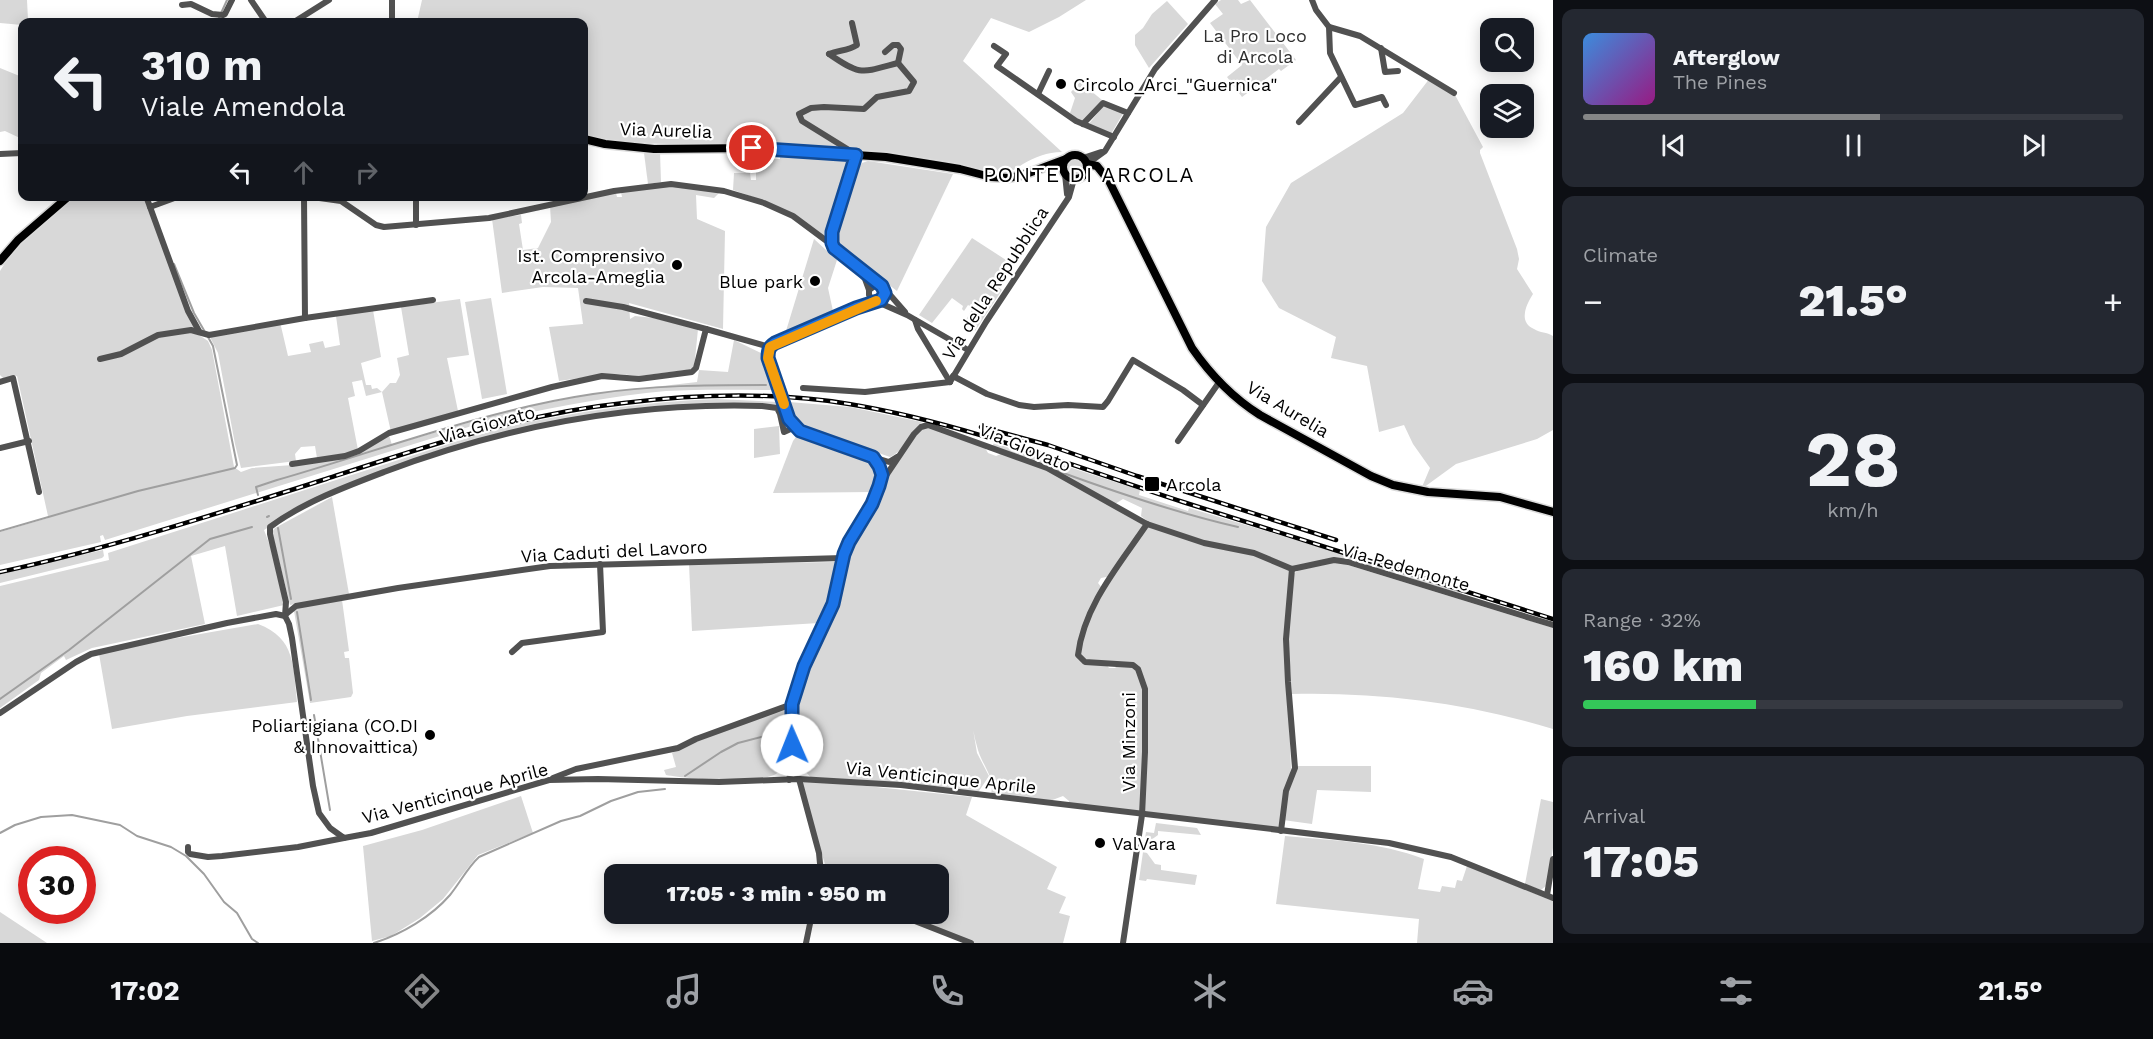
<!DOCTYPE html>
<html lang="en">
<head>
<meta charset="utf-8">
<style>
	body { margin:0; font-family:"Work Sans",sans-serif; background:#242831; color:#f1f3f6; height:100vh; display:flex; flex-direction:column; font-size:22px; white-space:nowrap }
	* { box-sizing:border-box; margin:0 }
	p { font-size:20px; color:#9ea1a6 }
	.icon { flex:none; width:33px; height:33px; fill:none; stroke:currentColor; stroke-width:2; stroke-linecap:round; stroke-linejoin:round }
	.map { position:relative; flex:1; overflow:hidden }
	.sheet { display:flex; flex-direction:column; gap:9px; padding:9px; background:#0d0f14; width:600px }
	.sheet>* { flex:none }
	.guide { position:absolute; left:18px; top:18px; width:570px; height:183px; border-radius:12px; box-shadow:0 3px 15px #0003; background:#171b24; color:#f1f3f6; overflow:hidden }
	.fabs { position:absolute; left:1480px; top:18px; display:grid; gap:12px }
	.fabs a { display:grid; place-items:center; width:54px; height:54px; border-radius:12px; background:#171b24; box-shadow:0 3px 15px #0003; font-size:30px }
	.speed { position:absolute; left:18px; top:846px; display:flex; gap:12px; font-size:30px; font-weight:700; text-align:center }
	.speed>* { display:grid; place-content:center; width:78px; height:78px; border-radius:50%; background:#171b24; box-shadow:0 3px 15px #0003; line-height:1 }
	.speed .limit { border:9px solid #d22; background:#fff; color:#111 }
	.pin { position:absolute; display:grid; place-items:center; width:51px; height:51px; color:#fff; margin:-26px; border:3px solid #fff; border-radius:50%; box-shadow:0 2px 6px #0007 }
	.me { position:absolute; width:66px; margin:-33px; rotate:359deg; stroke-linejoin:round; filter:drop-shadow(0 0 4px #0008) }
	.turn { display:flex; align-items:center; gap:21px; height:126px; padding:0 24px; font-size:27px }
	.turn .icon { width:78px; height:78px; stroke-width:2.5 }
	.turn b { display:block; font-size:42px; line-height:51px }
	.lanes { display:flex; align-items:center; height:57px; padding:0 24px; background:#0003; justify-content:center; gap:30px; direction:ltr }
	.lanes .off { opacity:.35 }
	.big { font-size:45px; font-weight:800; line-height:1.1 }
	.sheet .widget { flex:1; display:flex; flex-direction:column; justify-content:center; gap:9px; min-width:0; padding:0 21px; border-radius:12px; background:#242831 }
	.sheet .dial { align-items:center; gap:0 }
	.dial b { font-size:78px; line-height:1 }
	.song { display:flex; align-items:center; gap:18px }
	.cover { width:72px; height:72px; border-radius:9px; background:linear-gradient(135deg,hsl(210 70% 55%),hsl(310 70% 35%)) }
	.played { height:6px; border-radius:3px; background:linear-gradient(90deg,#858687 55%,#363941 55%) }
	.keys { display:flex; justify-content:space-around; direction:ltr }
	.heat { display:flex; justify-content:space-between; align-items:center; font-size:33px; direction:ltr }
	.charge { height:9px; border-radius:4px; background:linear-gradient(90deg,#34c759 32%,#363941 0) }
	.trip { position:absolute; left:604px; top:864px; width:345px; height:60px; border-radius:12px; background:#171b24; box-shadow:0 3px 15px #0003; font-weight:800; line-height:60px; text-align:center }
	.dock { display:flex; height:96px; justify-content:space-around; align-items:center; background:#090b0e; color:#9ea1a6 }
	.dock .icon { width:42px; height:42px }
	.dock .selected { color:#858687 }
	.dock b { font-size:27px; color:#f1f3f6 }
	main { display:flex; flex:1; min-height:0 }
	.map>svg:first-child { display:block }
</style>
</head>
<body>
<main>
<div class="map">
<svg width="1553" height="943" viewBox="0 0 1553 943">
	<rect width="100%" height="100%" fill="#fff"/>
	<g fill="#d8d8d8">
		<polygon points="0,0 27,0 28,20 26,22 22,22 22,25 0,23"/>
		<path d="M422 0H1086L1059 17 1029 32 991 18 963 61 1062 152C1047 152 1035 157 1023 164 1018 167 1012 172 1007 173 988 175 967 169 948 166 907 160 867 152 826 148 745 142 664 150 584 136V22H417Z"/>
		<polygon points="1221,0 1238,0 1241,4 1250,0 1296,60 1281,71 1279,69 1242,97 1227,77 1242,65 1210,23 1223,14 1215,4"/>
		<polygon points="1167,1 1188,24 1149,68 1135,45 1135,35 1143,28 1152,14"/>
		<polygon points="0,68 22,77 22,139 5,131 0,132"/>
		<path d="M1430 78 1454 93 1483 147 1480 150V153L1517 249 1519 259 1517 269 1533 294C1526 305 1518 322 1534 329 1540 333 1547 332 1553 336V430L1537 439 1456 464 1423 488 1422 487 1430 468 1413 444 1404 425 1379 432 1367 366 1331 358 1336 337 1279 308 1262 281 1266 227 1291 183 1403 113Z"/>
		<polygon points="1080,82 1102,100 1083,123 1070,113 1075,98 1071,92"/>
		<polygon points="1105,104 1124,112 1111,134 1088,125"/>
		<polygon points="660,152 661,182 648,184 644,153"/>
		<polygon points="780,153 850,159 826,237 756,198 733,190 734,173 750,173 751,180 756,180 756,159 780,159"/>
		<circle cx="1075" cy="167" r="12"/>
		<polygon points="868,161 953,174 897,291 841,248 836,236 854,175 862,163"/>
		<polygon points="672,185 720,192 714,198 696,195 697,219 725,231 723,329 629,303 630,319 635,316 654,318 698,329 694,369 639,376 620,374 601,375 559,381 549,327 583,324 578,288 543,287 502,293 492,219 521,215 522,223 519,224 523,250 538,248 551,222 550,206 616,193 617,197 622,197 621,192"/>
		<path d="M75 197H145L196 333 208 341 212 350 234 467 241 472 252 468 293 465 346 458 389 435 392 445 515 409 593 394 697 382 699 370 728 372 734 340 763 354 777 390C740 390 703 389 666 391 602 397 538 410 475 425L105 540 103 535 100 536 101 542 0 565V532L48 518V516L17 376 4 379 0 375V271L15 247Z"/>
		<polygon points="972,238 1006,260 997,286 1002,290 975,331 964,323 973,308 968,305 964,311 962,309 963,306 952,298 932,323 919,315"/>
		<polygon points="814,239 837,260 828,288 833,311 786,331"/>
		<polygon points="491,298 507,394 482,399 465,302"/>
		<polygon points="460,299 469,355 447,358 458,411 391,432 382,392 366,396 362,380 352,382 355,396 348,398 358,450 348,453 317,458 315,446 301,447 295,454 296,461 241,468 235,444 218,353 209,335 280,322 288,356 311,352 309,344 323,341 325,348 340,345 336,316 373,310 381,357 361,363 366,385 371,385 372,389 377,388 382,392 390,383 396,383 400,375 397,358 409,355 401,307"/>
		<path d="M717 399 779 402 790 426 787 430 777 407 623 410 429 453 291 513 264 530 272 551 284 605 237 616 225 546 191 556 205 624 92 648 66 660 64 656 41 673 39 680 0 708V586L109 560 108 553 489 431C564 413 640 402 717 399Z"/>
		<path d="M789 402 850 407 922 422C911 433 904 451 890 457L802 426 794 417Z"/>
		<polygon points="779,426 780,454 754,458 754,429"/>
		<path d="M924 426 984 446 988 453 996 456 1003 453 1047 469 1146 524 1111 576 1101 578 1098 583 1102 588 1077 655 1085 663 1106 664 1109 668H1115L1118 665H1126L1137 669 1144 689 1141 814 1068 805 1069 801 1063 796 1047 802 991 795C995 776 983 767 978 750 974 737 972 724 970 711L977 753 989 776 977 794 813 780 799 764 793 756V704L804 666 828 620 845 555 880 487 914 435Z"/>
		<path d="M799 433 866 457C877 468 879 478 873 492L773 493 793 441Z"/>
		<polygon points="994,443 1140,490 1139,495 1188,511 1189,508 1343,554 1462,592 1461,596 1341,558 1291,567 1151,524 1141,516 1142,508 1123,499 1115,504 1081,485 992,447"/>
		<polygon points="332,497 349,594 290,605 272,532 275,528"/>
		<path d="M1148 525 1253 554 1291 569 1286 639 1291 769 1279 830 1144 814 1146 688 1139 668 1086 661 1079 654C1085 606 1121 564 1148 525Z"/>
		<polygon points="103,550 104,556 102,558 0,583 0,573"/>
		<polygon points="835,562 827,603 819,623 692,631 689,564"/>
		<path d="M1338 562 1553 628V729C1468 703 1380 692 1292 694L1288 639 1293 574 1302 568Z"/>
		<polygon points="342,600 349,651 344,652 345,658 349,658 353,693 351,697 310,703 294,611 297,608"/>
		<path d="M258 624C296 638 293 667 297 702L187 716 112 729 99 654 160 641Z"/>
		<path d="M786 708C785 723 790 740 788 754 787 760 781 770 776 774 759 784 687 779 666 775L664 770 676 767 672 753 697 740Z"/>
		<polygon points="1297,766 1371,766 1371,792 1317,790 1312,824 1283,820 1287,791"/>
		<polygon points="799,779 972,797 966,815 1057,867 1047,889 1066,897 1059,913 1070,916 1063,943 973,943 891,914 939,914 939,874 828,874"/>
		<polygon points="521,796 533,833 478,855 443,899 420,918 391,936 372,941 363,846 422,830"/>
		<polygon points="1541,799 1553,802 1553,848 1547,885 1541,890 1525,884"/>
		<polygon points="1156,823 1197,828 1201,835 1158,831 1158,835 1144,845 1146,832 1154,833"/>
		<path d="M1285 836C1331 840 1380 842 1424 859L1418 889 1440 892 1442 886 1455 888 1457 880 1462 881 1467 866 1553 901V943H1417L1419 919 1276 904Z"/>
		<polygon points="1143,852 1147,853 1155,864 1161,865 1161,870 1197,875 1195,885 1147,879 1146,881 1139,880"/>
		<polygon points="0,912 47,943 0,943"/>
	</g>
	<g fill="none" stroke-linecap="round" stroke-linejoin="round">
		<g stroke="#9f9f9f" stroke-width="2">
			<polyline points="217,22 227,0"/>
			<polyline points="174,264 194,313 205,332"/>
			<path d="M1055 470C1115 492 1176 513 1238 527"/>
			<path d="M258 495 256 487 277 480C382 450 485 410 593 394 651 385 708 385 766 385"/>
			<polyline points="267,517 269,516"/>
			<polyline points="278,528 291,599"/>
			<polyline points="0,531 138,491 235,468 237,465 213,346 208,337"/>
			<polyline points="297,612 311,700"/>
			<polyline points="0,699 69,650 210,539 252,527"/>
			<polyline points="314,715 330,810"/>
			<polyline points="685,776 721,752 738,743 788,730 787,704 802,658 829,603 840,551 863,510"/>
			<polyline points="0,833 15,825 41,817 72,815 120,825 137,836 171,847 186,856 204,874 224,902 237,913 252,939 258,943"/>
			<path d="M374 943C402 934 431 917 450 895 460 883 467 868 479 857L561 821 580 816 611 801 638 792 665 789"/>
		</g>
		<g stroke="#dbdbdb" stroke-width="11">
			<g id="major">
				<polyline points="584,139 605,144 654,149 752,148 886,157 960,169 991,177 1009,178 1026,174 1066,159"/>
				<circle cx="1075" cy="167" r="12"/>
				<path d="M1087 164 1097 166 1109 181 1192 348C1210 374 1233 398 1260 415L1371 476 1393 485 1428 492 1500 497 1553 512"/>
				<polyline points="0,261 18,240 69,196"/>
			</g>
		</g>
		<g stroke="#515151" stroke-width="6">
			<polyline points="251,0 266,22"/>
			<polyline points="1312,0 1316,10 1329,27 1360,36 1454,93"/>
			<polyline points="182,5 191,4 212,14 223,15 225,14 232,0"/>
			<polyline points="294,22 329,0"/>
			<polyline points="392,22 392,0"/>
			<polyline points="1329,27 1330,53 1355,105 1382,97 1386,105"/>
			<polyline points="994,46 1006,54 997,66 1076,121 1114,137"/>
			<polyline points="1381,48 1385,72 1398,71"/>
			<polyline points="885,52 893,45 898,45 901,49 898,63"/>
			<path d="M829 54C861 76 861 73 898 63L914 82 909 91 877 97 864 109 824 107 811 108 799 114 802 121 857 155 832 232V245"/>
			<path d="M829 54C839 50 848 51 857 45L852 23"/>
			<polyline points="1038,94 1049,71"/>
			<polyline points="1299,122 1341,77"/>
			<polyline points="1083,124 1103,103 1128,113"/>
			<polyline points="0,154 22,153"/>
			<polyline points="1083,158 1101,152"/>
			<polyline points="1087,164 1105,151 1155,69 1215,0"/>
			<polyline points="1065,174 1067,194"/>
			<polyline points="146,196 188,311 199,331"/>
			<polyline points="304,196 305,318"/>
			<polyline points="305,196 341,201 376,225 384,227 489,218 614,191 671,184 724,191 764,203 793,216 832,245 880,285"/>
			<polyline points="416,196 416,225"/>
			<polyline points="150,207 180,196"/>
			<polyline points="857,269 865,279 869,290"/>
			<polyline points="884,288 905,312"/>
			<polyline points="586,301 623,307 706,329"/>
			<polyline points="878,301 883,298 885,291 882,286 876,285 869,290 869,295 873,300 907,315 968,350"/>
			<polyline points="915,320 918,329 950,382"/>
			<path d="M770 347 768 358 790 419 800 431 873 457C876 462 880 466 881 473 884 493 853 531 845 551 837 572 836 596 828 618 816 646 799 671 793 702 787 728 796 754 789 780"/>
			<polyline points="770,347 775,343 876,301"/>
			<polyline points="100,359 121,354 158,335 191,330 209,335 305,318 433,300"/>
			<polyline points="953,376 987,394 1019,405 1034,407 1068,405 1103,407 1108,401 1133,360 1183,390 1203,405"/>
			<polyline points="0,382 13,378 39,492"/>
			<polyline points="950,382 986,322 1069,197 1074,179"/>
			<polyline points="803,388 865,392 950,382"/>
			<polyline points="1178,441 1220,381"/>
			<polyline points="0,448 29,441"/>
			<polyline points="873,457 889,462 897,457"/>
			<polyline points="292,464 345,456 359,451 389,433 552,387 602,376 639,379 692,372 696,368 706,329 770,347"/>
			<polyline points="879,486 914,434 921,427 928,425 1047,468 1147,524 1204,543 1254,553 1292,569 1334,560 1348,562 1553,625"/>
			<polyline points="285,615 296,606 398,588 550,566 843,558"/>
			<polyline points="285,616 289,624 292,638 313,786 319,813 330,828 344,838 371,833 549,780 598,779 719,782 799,779 901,785 1389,843 1451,857 1553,898"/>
			<path d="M285 616 286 602 270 534V527C302 503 347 486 384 472 506 426 632 402 762 406L777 408 780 414 784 432 795 427"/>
			<polyline points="512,652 522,643 603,632 600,564"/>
			<polyline points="0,713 76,662 91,654 227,623 276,614 285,616"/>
			<polyline points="553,778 576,769 678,748 696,739 792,704"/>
			<polyline points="799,779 819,853 821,874"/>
			<polyline points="1281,831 1286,791 1295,768 1288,682 1286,639 1292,569"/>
			<polyline points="188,847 188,852 190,854 208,857 222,856 298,847 344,838"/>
			<polyline points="1547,895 1553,859"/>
			<polyline points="897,914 971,943"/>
			<polyline points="679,915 688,914"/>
			<polyline points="806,943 812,914"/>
			<path d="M1123 943 1142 815 1145 752V689L1138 669 1133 665 1085 662 1078 655C1084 605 1120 564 1147 524"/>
		</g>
		<use href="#major" stroke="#000" stroke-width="8"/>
		<g stroke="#000" stroke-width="4.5">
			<g id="rail">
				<polyline points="981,427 1048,445 1137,476 1336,540"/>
				<path d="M0 572C111 548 219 513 326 479 424 447 521 414 624 403 697 394 776 392 849 404 964 423 1073 466 1183 502 1306 541 1430 580 1553 619"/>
			</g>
		</g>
		<use href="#rail" stroke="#fff" stroke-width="2" stroke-dasharray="7" stroke-linecap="butt"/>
	</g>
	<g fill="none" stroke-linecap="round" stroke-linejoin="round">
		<g stroke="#114b97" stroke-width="15">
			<path id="route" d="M752 148 856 155 832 232V243L834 248 882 286 885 293 881 300 856 308 775 343C769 347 768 350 768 358L789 419 800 431 873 457 879 466 882 475 879 486 872 504 849 542 844 554 833 604 804 666 792 704V745"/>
		</g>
		<use href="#route" stroke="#1a73e8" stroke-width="10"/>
		<polyline stroke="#f59e0b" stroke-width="10" points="784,404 768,358 770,347 876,301"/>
	</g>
	<g fill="#000" stroke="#fff" stroke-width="2">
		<circle cx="1061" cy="84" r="6"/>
		<circle cx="677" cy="265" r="6"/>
		<circle cx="815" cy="281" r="6"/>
		<rect x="1144" y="476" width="16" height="16" rx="3"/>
		<circle cx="430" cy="735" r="6"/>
		<circle cx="1100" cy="843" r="6"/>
	</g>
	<g text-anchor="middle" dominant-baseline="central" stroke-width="4.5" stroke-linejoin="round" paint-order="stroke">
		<g font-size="18" fill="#2f2f2f" stroke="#fff">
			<text x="1255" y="35">La Pro Loco<tspan x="1255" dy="21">di Arcola</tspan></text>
		</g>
		<g font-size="18" fill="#000" stroke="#fff" text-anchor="start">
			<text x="1073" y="84">Circolo_Arci_"Guernica"</text>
			<text x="665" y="255" text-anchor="end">Ist. Comprensivo<tspan x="665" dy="21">Arcola-Ameglia</tspan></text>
			<text x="803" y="281" text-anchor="end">Blue park</text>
			<text x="1166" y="484">Arcola</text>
			<text x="418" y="725" text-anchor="end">Poliartigiana (CO.DI<tspan x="418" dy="21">&amp; Innovaittica)</tspan></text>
			<text x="1112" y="843">ValVara</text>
		</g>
		<g font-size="18" fill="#000" stroke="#fff">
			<text transform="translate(666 130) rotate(2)">Via Aurelia</text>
			<text transform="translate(995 283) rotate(-57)">Via della Repubblica</text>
			<text transform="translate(1288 409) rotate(31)">Via Aurelia</text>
			<text transform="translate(487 424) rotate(-15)">Via Giovato</text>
			<text transform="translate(1025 447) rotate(23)">Via Giovato</text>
			<text transform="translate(614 551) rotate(-3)">Via Caduti del Lavoro</text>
			<text transform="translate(1406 567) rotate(16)">Via Pedemonte</text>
			<text transform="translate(1128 742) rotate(-90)">Via Minzoni</text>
			<text transform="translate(941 777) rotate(6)">Via Venticinque Aprile</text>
			<text transform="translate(455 793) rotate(-15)">Via Venticinque Aprile</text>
		</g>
		<g font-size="21" letter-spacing="1.5" fill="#000" stroke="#fff">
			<text x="1089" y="174">PONTE DI ARCOLA</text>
		</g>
	</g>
</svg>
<div class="fabs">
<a><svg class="icon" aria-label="search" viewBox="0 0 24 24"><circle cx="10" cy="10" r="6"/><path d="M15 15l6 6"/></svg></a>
<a><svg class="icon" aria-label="layers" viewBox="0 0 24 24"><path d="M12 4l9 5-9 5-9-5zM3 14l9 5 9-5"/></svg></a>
</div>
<div class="speed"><div class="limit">30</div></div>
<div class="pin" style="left:752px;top:148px;background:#d93025"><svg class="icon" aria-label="arrive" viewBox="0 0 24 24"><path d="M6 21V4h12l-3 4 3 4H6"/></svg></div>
<svg class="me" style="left:792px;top:745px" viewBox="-20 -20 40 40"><circle r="19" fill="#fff"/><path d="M0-13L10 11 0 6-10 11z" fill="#1a73e8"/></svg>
<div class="trip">17:05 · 3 min · 950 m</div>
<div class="guide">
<div class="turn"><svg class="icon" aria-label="left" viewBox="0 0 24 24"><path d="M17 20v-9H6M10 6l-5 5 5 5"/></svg><div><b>310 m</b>Viale Amendola</div></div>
<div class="lanes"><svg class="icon" aria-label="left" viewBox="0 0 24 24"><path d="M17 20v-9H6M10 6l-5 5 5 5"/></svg><svg class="icon off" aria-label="ahead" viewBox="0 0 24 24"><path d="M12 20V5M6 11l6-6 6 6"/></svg><svg class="icon off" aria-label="right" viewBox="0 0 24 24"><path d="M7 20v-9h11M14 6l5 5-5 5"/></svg></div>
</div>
</div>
<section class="sheet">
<div class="widget">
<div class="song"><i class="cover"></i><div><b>Afterglow</b><p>The Pines</p></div></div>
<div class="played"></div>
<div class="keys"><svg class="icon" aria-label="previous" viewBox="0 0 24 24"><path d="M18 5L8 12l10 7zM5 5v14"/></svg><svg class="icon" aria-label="pause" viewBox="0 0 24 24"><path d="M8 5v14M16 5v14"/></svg><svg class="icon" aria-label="next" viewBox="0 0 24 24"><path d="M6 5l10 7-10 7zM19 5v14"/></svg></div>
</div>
<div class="widget"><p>Climate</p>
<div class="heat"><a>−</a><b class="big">21.5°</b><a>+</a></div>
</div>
<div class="widget dial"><b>28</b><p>km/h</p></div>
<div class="widget"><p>Range · 32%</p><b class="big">160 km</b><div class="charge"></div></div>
<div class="widget"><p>Arrival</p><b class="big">17:05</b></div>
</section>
</main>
<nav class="dock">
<b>17:02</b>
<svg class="icon selected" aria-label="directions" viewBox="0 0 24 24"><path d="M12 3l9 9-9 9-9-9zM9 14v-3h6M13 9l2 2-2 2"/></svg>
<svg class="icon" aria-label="music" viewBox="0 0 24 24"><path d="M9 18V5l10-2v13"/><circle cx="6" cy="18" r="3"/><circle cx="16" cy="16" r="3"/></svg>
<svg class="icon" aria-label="phone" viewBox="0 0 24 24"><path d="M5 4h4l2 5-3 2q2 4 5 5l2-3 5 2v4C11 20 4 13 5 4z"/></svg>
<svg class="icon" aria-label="climate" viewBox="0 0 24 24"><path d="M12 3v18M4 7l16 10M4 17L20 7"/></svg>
<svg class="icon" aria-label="car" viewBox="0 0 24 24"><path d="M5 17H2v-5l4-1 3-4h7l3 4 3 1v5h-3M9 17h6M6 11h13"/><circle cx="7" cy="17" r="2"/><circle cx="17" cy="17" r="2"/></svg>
<svg class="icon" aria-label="filters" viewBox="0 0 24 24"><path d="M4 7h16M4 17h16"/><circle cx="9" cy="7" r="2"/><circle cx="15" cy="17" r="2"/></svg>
<b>21.5°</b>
</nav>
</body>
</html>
